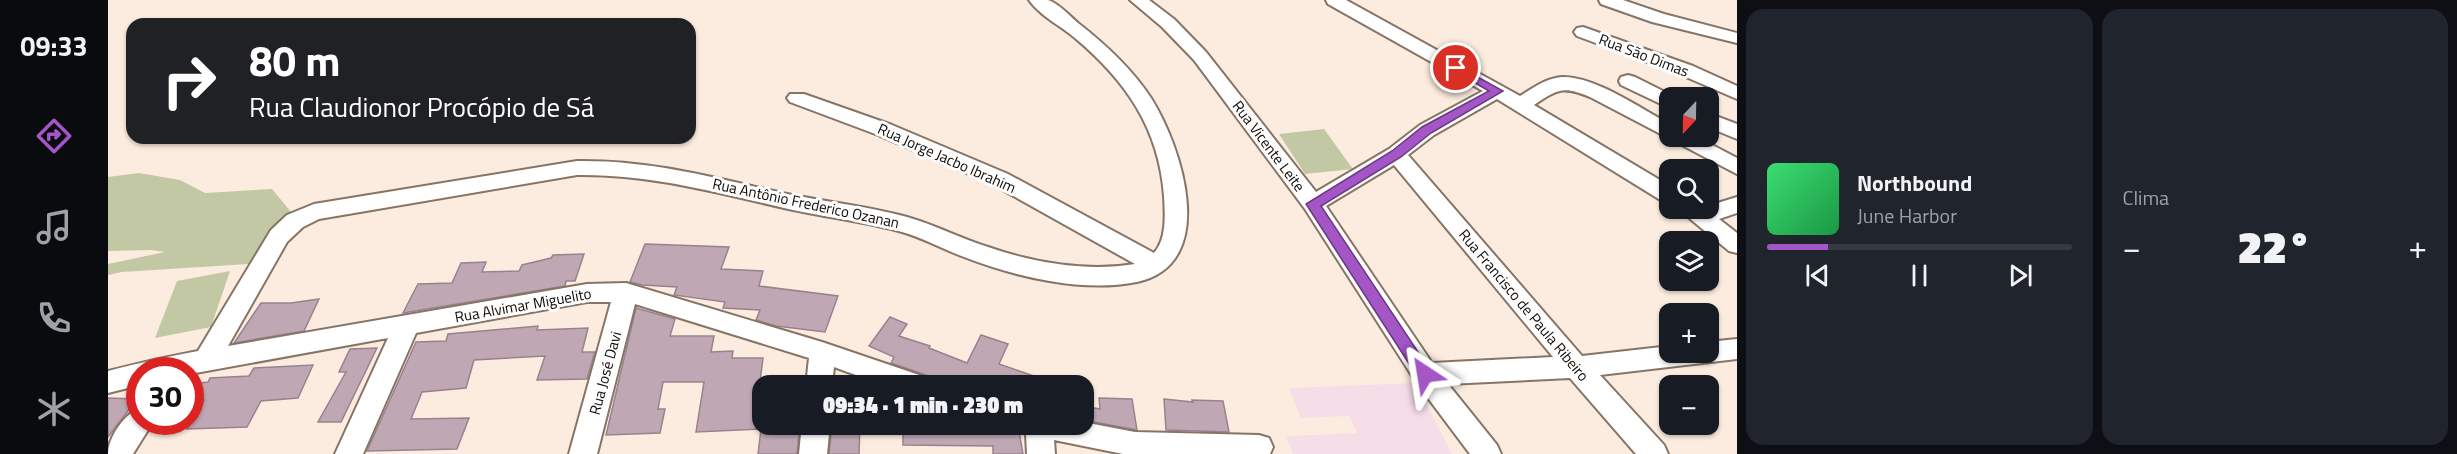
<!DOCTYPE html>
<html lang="pt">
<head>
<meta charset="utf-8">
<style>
	body { margin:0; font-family:"Titillium Web",sans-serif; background:#20242c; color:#f1f3f6; height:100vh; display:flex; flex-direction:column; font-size:22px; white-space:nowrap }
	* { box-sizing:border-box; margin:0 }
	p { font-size:20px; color:#9ea1a6 }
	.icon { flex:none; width:33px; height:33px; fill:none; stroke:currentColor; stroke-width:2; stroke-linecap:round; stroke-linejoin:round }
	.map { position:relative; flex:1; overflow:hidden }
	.sheet { display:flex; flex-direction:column; gap:9px; padding:9px; background:#0d0f14; width:720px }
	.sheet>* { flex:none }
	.guide { position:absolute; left:18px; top:18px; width:570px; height:126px; border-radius:18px; box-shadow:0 2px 4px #0004; background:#202124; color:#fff; overflow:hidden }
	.needle { width:39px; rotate:202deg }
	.buttons { position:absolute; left:1551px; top:87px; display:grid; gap:12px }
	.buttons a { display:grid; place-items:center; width:60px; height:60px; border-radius:12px; background:#171b24; box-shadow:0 2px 4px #0004; font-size:30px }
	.speed { position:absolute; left:18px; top:357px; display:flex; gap:12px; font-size:30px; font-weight:700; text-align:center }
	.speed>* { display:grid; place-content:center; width:78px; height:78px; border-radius:50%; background:#171b24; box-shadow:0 2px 4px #0004; line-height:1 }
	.speed .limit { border:9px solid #d22; background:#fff; color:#111 }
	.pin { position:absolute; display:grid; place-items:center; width:51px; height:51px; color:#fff; margin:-26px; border:3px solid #fff; border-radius:50%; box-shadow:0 2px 6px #0007 }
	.me { position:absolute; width:66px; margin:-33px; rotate:327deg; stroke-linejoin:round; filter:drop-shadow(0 0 4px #0008) }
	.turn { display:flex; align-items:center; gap:21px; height:126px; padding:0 24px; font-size:27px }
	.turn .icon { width:78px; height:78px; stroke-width:2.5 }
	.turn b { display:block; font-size:42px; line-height:51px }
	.big { font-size:45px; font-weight:800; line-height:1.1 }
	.sheet .tile { flex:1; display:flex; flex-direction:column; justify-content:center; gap:9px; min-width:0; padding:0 21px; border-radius:18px; background:#20242c }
	.song { display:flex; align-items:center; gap:18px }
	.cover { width:72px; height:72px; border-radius:9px; background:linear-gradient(135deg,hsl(140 70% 55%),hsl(140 70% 35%)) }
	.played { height:6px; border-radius:3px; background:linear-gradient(90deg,#a456c7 20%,#363941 20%) }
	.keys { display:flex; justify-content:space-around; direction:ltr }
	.heat { display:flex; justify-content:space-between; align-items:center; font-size:33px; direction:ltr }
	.sheet .tiles { flex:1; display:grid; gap:9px; grid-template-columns:repeat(2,1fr) }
	.trip { position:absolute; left:644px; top:375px; width:342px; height:60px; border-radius:18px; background:#171b24; box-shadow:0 2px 4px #0004; font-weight:800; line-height:60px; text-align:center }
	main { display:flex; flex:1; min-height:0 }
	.menu { display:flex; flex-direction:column; width:108px; justify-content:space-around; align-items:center; background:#090b0e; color:#9ea1a6 }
	.menu .icon { width:42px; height:42px }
	.menu .current { color:#a456c7 }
	.menu b { font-size:27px; color:#f1f3f6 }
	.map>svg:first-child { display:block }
</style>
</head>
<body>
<main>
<nav class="menu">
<b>09:33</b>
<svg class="icon current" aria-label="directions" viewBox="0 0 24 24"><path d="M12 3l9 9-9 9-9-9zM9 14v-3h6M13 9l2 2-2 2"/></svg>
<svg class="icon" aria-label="music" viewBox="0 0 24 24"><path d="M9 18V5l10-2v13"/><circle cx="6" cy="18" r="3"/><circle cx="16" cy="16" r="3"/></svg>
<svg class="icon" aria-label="phone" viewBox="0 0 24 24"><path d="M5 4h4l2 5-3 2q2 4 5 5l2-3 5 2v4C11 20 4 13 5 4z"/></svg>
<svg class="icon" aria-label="climate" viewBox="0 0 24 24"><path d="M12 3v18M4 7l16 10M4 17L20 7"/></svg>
</nav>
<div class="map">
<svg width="1629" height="454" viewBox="0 0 1629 454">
	<rect width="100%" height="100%" fill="#fcecdf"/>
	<polygon fill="#f6dee9" points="1307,383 1344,454 1185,454 1178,436 1249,433 1242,416 1193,418 1181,388"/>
	<g fill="#c3c8a4">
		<polygon points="1216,129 1245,169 1197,174 1171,134"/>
		<polygon points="31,173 72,180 97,193 164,189 183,212 155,263 14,272 0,275 0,264 57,252 43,250 0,251 0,177"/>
		<polygon points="122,271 103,327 47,338 69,281"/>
	</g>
	<g fill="#bfa8b3" stroke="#98828e" stroke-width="1.5">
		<polygon points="537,244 621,247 613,269 655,271 651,286 730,296 717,332 668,326 648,320 652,310 615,308 617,302 566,295 569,287 534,285 522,282"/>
		<polygon points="476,254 467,281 458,281 457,286 295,313 310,284 344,283 353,263 378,262 374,272 411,271 414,265 443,258 445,255"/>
		<polygon points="211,299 196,331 126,343 153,303 183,303"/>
		<polygon points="528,308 567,319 562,336 606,336 603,352 625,351 624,358 655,358 651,390 654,390 654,424 692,424 689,454 650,454 653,429 588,432 596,382 555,382 550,409 557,409 552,433 498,435"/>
		<polygon points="782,317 799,324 791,336 822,346 821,348 859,363 873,335 900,344 891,364 946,383 946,386 833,386 824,382 821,376 783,363 786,357 761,346"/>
		<polygon points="430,326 429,330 480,328 474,352 487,352 479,379 429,380 437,356 366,360 358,388 314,392 303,419 361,418 349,449 259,451 308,342 338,341 340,334"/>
		<polygon points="269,348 233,422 210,422 238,372 231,372 242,349"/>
		<polygon points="205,365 190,398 153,401 139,427 79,429 96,400 82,401 82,384 100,382 102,378 141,376 146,368"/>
		<polygon points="0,398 29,399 0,437"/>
		<polygon points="991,398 1024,399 1029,430 975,420 975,406 992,409"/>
		<polygon points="1056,399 1085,402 1084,400 1115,401 1121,432 1058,430"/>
		<polygon points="724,424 752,424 751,454 721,454"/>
		<polygon points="795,424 874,425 874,431 911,431 915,454 885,454 885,446 795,445"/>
	</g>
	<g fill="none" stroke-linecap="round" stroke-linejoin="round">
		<g stroke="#867566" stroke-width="4">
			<g id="minor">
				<path d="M921 0C926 0 935 0 940 0 950 3 962 16 970 23 997 44 1024 69 1043 98 1074 147 1112 264 1029 282 974 293 908 277 856 257 835 249 815 238 794 232 755 221 715 217 676 208 607 192 541 174 469 175L211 219 195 227 179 242 120 346 479 284 518 283 714 342 820 378 824 386H778L726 367 724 386H698L701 358 527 304 489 454H461L503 302H479L308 333 255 454H227L280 338 82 374V370H32V385L0 393V371C31 363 58 357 90 351L163 230 179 215 206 204 469 161C544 160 607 178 679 194 719 202 760 206 799 217 827 225 852 238 880 247 926 263 979 272 1027 264L884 184 770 135 682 102 679 98 682 94H696L784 125 900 174 1046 253C1059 239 1057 214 1056 196 1051 128 1018 81 967 38 953 26 931 15 921 0Z"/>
				<path d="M1022 0H1041L1066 19 1098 52 1208 192 1281 149 1312 125 1375 91 1220 4 1218 0H1238L1412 96C1425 88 1438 78 1454 77 1487 76 1533 109 1562 124V136H1587L1629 158V174L1484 98C1456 86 1451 88 1426 105L1562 186V203L1554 201 1389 99 1326 135 1300 155 1474 356 1562 346V352H1600V342L1629 339V359L1492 375 1556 445 1560 454H1528L1462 378 1340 384 1389 445 1393 454H1362L1308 382 1197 209 1086 60 1054 27ZM1286 165 1445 357 1324 363 1218 206Z"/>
				<polygon points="1491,0 1515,0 1556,14 1629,33 1629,43 1544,22 1493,4"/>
				<polygon points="1475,27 1585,66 1629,86 1629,99 1571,74 1469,36 1466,32 1469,28"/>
				<polygon points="1520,75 1527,77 1569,98 1562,98 1562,107 1555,105 1513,85 1511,81 1513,77"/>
				<polygon points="1600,113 1629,124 1629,139 1600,127"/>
				<polygon points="1629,197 1629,213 1611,219 1629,233 1629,253 1621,251 1575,213 1572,208 1600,208 1600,206"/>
				<path d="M32 408V422H45L25 454H0C0 438 16 414 32 408Z"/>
				<polygon points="975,422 1027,432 1151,435 1161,438 1165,447 1162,454 1015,454 946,440 947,454 919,454 918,434 914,432 911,424 975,424"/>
				<polygon points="694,424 722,424 719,454 691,454"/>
			</g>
		</g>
		<use href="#minor" fill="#fff" fill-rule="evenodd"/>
	</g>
	<polygon fill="#a456c7" stroke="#6b3881" stroke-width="1.5" points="1348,65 1395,91 1323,133 1293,157 1213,206 1322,370 1325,374 1322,379 1317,381 1311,379 1198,204 1284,151 1314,127 1381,91 1345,70 1345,66"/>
	<g text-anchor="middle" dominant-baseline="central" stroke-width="6" stroke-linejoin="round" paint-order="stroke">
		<g font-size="15" fill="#100a05" stroke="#fdfdfd">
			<text transform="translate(1536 55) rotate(21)">Rua São Dimas</text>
			<text transform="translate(1161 146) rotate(53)">Rua Vicente Leite</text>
			<text transform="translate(839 158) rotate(24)">Rua Jorge Jacbo Ibrahim</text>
			<text transform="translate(698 203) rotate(12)">Rua Antônio Frederico Ozanan</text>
			<text transform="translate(415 305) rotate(-10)">Rua Alvimar Miguelito</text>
			<text transform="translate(1416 305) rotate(50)">Rua Francisco de Paula Ribeiro</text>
			<text transform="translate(497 373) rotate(-75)">Rua José Davi</text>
		</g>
	</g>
</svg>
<div class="buttons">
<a><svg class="needle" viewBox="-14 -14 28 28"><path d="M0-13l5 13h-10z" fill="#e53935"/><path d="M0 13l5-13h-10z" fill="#9ea1a6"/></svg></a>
<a><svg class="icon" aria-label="search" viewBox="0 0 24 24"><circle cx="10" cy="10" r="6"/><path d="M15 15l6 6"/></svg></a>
<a><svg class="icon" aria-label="layers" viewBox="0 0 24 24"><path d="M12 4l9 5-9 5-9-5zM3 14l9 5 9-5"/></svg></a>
<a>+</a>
<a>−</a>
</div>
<div class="speed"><div class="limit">30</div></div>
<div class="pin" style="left:1348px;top:68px;background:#d93025"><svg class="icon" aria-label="arrive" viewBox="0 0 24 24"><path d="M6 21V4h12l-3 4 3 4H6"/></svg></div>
<svg class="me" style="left:1317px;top:374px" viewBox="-20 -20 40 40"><path d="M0-17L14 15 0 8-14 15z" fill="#a456c7" stroke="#fff" stroke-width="4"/></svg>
<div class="trip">09:34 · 1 min · 230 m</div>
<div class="guide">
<div class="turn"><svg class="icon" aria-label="right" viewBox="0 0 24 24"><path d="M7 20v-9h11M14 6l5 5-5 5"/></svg><div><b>80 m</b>Rua Claudionor Procópio de Sá</div></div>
</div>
</div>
<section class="sheet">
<div class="tiles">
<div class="tile">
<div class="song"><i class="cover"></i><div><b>Northbound</b><p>June Harbor</p></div></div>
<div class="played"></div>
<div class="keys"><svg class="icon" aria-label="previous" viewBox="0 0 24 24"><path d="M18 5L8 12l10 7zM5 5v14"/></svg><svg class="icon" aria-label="pause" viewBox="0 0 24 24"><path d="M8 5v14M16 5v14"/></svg><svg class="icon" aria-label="next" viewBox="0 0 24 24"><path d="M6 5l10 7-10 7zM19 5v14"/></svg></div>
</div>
<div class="tile"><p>Clima</p>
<div class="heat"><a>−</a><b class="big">22°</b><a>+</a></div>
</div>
</div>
</section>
</main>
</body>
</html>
